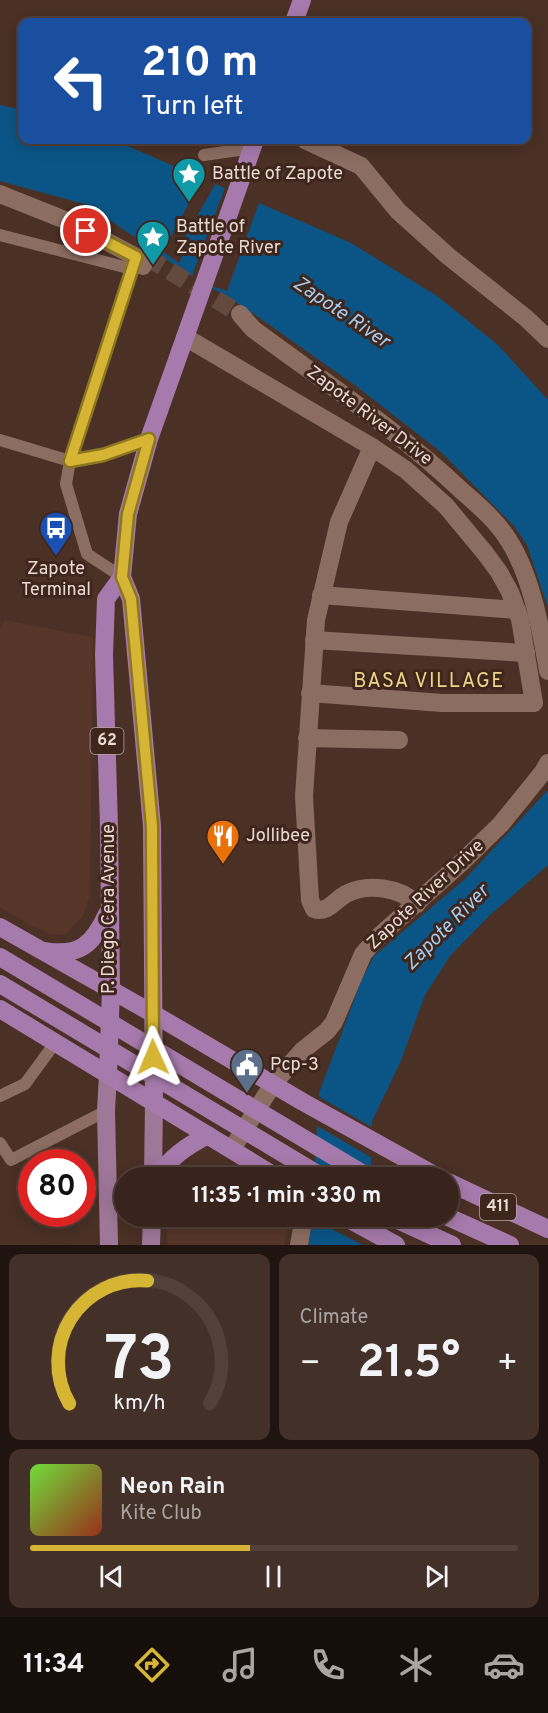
<!DOCTYPE html>
<html lang="en">
<head>
<meta charset="utf-8">
<style>
	body { margin:0; font-family:Overpass,sans-serif; background:#433029; color:#f1f3f6; height:100vh; display:flex; flex-direction:column; font-size:22px; white-space:nowrap }
	* { box-sizing:border-box; margin:0 }
	p { font-size:20px; color:#aba4a3 }
	.icon { flex:none; width:33px; height:33px; fill:none; stroke:currentColor; stroke-width:2; stroke-linecap:round; stroke-linejoin:round }
	.map { position:relative; height:1245px; overflow:hidden }
	.details { display:flex; flex-direction:column; gap:9px; padding:9px; background:#1f140f; flex:1 }
	.details>* { flex:none }
	.hud { position:absolute; left:18px; top:18px; width:513px; height:126px; border-radius:12px; box-shadow:0 3px 15px #0003,0 0 0 2px #52413b; background:#1a4fa0; color:#fff; overflow:hidden }
	.speed { position:absolute; left:18px; top:1149px; display:flex; gap:12px; font-size:30px; font-weight:700; text-align:center }
	.speed>* { display:grid; place-content:center; width:78px; height:78px; border-radius:50%; background:#38241c; box-shadow:0 3px 15px #0003,0 0 0 2px #52413b; line-height:1 }
	.speed .limit { border:9px solid #d22; background:#fff; color:#111 }
	.pin { position:absolute; display:grid; place-items:center; width:51px; height:51px; color:#fff; margin:-26px; border:3px solid #fff; border-radius:50%; box-shadow:0 2px 6px #0007 }
	.me { position:absolute; width:66px; margin:-33px; rotate:359deg; stroke-linejoin:round; filter:drop-shadow(0 0 4px #0008) }
	.turn { display:flex; align-items:center; gap:21px; height:126px; padding:0 24px; font-size:27px }
	.turn .icon { width:78px; height:78px; stroke-width:2.5 }
	.turn b { display:block; font-size:42px; line-height:51px }
	.big { font-size:45px; font-weight:700; line-height:1.1 }
	.details .widget { flex:1; display:flex; flex-direction:column; justify-content:center; gap:9px; min-width:0; padding:0 21px; border-radius:12px; background:#433029 }
	.details .dial { align-items:center; gap:0 }
	.dial svg { height:156px; overflow:visible; fill:none; stroke:#52413b; stroke-width:7; stroke-linecap:round; text-anchor:middle }
	.dial text { fill:#f1f3f6; stroke:none }
	.song { display:flex; align-items:center; gap:18px }
	.cover { width:72px; height:72px; border-radius:9px; background:linear-gradient(135deg,hsl(100 70% 55%),hsl(10 70% 35%)) }
	.played { height:6px; border-radius:3px; background:linear-gradient(90deg,#d6b534 45%,#52413b 45%) }
	.keys { display:flex; justify-content:space-around; direction:ltr }
	.heat { display:flex; justify-content:space-between; align-items:center; font-size:33px; direction:ltr }
	.details .tiles { flex:1; display:grid; gap:9px; grid-template-columns:1fr 1fr }
	.widget:last-child { grid-column:span 2 }
	.trip { position:absolute; left:114px; top:1167px; width:345px; height:60px; border-radius:30px; background:#38241c; box-shadow:0 3px 15px #0003,0 0 0 2px #52413b; font-weight:700; line-height:60px; text-align:center }
	.tab-bar { display:flex; height:96px; justify-content:space-around; align-items:center; background:#160e0b; color:#aba4a3 }
	.tab-bar .icon { width:42px; height:42px }
	.tab-bar .current { color:#d6b534 }
	.tab-bar b { font-size:27px; color:#f1f3f6 }
	.map>svg:first-child { display:block }
</style>
</head>
<body>
<div class="map">
<svg width="548" height="1245" viewBox="0 0 548 1245">
	<rect width="100%" height="100%" fill="#4a3025"/>
	<g fill="#573629">
		<polygon points="5,620 93,637 90,894 83,916 65,935 50,934 30,925 0,907 0,629"/>
		<polygon points="165,1217 284,1216 289,1222 284,1245 168,1245"/>
	</g>
	<g fill="#0b5586">
		<polygon points="0,105 22,110 22,140 114,140 351,243 437,296 498,345 548,400 548,608 527,545 514,526 441,452 356,386 244,307 183,271 88,205 0,181"/>
		<polygon points="548,790 548,865 490,915 450,956 425,995 400,1063 372,1121 371,1177 314,1178 319,1093 362,979 374,956 465,879"/>
		<polygon points="311,1217 370,1217 369,1245 309,1245"/>
	</g>
	<g fill="#4a3025">
		<polygon points="204,175 217,181 183,241 182,257 179,263 155,246 160,240 172,235"/>
		<polygon points="226,185 260,200 227,291 191,279"/>
		<polygon points="316,1095 375,1129 374,1159 314,1124"/>
		<polygon points="308,1217 367,1217 373,1220 372,1245 363,1245"/>
	</g>
	<g fill="none" stroke-linecap="round" stroke-linejoin="round">
		<polyline stroke="#624a3f" stroke-width="18" stroke-dasharray="18 9" stroke-linecap="butt" points="147,257 240,314"/>
		<g stroke="#8b6d61" stroke-width="12">
			<polyline points="204,155 253,148"/>
			<polyline points="0,235 132,269"/>
			<polyline points="0,440 70,461 103,455 149,439"/>
			<polyline points="122,577 87,554 66,484 70,461 136,257"/>
			<polyline points="0,1096 25,1084 55,1043"/>
			<polyline points="0,1143 11,1160 106,1111"/>
		</g>
		<g stroke="#8b6d61" stroke-width="18">
			<polyline points="305,140 361,166 398,211 448,256 526,318 548,339"/>
			<polyline points="185,337 372,447 406,470 446,506 485,553 499,572 510,592 520,619 534,703 442,703 310,693"/>
			<path d="M372 447 339 522 316 620 304 796 310 900 314 909C327 914 335 900 346 894 368 883 399 887 417 904"/>
			<polyline points="321,595 517,610"/>
			<polyline points="314,640 526,653"/>
			<polyline points="307,738 399,740"/>
			<polyline points="299,1245 304,1216"/>
		</g>
		<g stroke="#8b6d61" stroke-width="18">
			<polyline points="0,194 70,222 136,257 143,266"/>
			<path d="M240 314 253 329C323 381 398 430 462 491 479 506 497 521 509 541 532 577 541 630 548 671"/>
			<polyline points="232,1149 273,1084 303,1050 327,1031 334,1022 363,954 375,940 462,862 501,824 543,772 548,763"/>
		</g>
		<g stroke="#9f7799" stroke-width="18">
			<polyline points="108,1074 106,1111 109,1245"/>
			<polyline points="153,1178 154,1101"/>
			<polyline points="151,1245 152,1216"/>
		</g>
		<g stroke="#a67aac" stroke-width="18">
			<polyline points="294,22 302,0"/>
			<polyline points="0,927 152,1013 303,1102 440,1178"/>
			<path d="M45 951C80 957 93 944 107 914"/>
			<polyline points="0,957 370,1178"/>
			<polyline points="0,984 324,1178"/>
			<polyline points="0,1009 278,1178"/>
			<polyline points="108,1074 111,989 109,828 104,655 106,599 122,577"/>
			<polyline points="154,1101 152,826 131,599 122,577 128,514 149,439 255,140"/>
			<path d="M157 1178C170 1157 187 1146 208 1135"/>
			<polyline points="448,1182 548,1229"/>
			<polyline points="343,1216 396,1245"/>
			<polyline points="389,1216 452,1245"/>
			<polyline points="446,1216 510,1245"/>
		</g>
	</g>
	<g fill="none" stroke-linecap="round" stroke-linejoin="round">
		<g stroke="#8b7622" stroke-width="15">
			<polyline id="route" points="86,231 136,257 70,461 103,455 149,439 128,514 122,577 131,599 152,826 153,1057"/>
		</g>
		<use href="#route" stroke="#d6b534" stroke-width="10"/>
	</g>
	<defs>
		<g id="sight-pin" transform="scale(1.725)"><path d="M0 17L-7.5 6A9.5 9.5 0 1 1 7.5 6Z" fill="#0f9aa8" stroke="#3f261c"/><path d="M0-6L1.8-2.2L6-1.7L2.9 1.2L3.7 5.4L0 3.3L-3.7 5.4L-2.9 1.2L-6-1.7L-1.8-2.2Z" fill="#fff"/></g>
		<g id="bus-pin" transform="scale(1.725)"><path d="M0 17L-7.5 6A9.5 9.5 0 1 1 7.5 6Z" fill="#1a4fb4" stroke="#3f261c"/><path d="M-5-6H5V4H4V6H2V4H-2V6H-4V4H-5ZM-3.5-4V0h7V-4ZM-3.5 1.2v1.5H-2V1.2ZM2 1.2v1.5H3.5V1.2Z" fill="#fff"/></g>
		<g id="restaurant-pin" transform="scale(1.725)"><path d="M0 17L-7.5 6A9.5 9.5 0 1 1 7.5 6Z" fill="#e8710a" stroke="#3f261c"/><path d="M-5-6h1v4h1v-4h1v4h1v-4h1v5L-1.5 .5V6h-2V.5L-5-1ZM5-6V6H3V1.5H1.5Q1.5-4 5-6Z" fill="#fff"/></g>
		<g id="civic-pin" transform="scale(1.725)"><path d="M0 17L-7.5 6A9.5 9.5 0 1 1 7.5 6Z" fill="#5c6f8a" stroke="#3f261c"/><path d="M-.6-6.5H3V-4.5H.6V-3L4-1V1h2V6H-6V1h2V-1L-.6-3ZM-1.2 2.5V6h2.4V2.5Z" fill="#fff"/></g>
	</defs>
	<g fill-rule="evenodd">
		<use href="#sight-pin" x="189" y="174"/>
		<use href="#sight-pin" x="153" y="237"/>
		<use href="#bus-pin" x="56" y="528"/>
		<use href="#restaurant-pin" x="223" y="836"/>
		<use href="#civic-pin" x="247" y="1065"/>
	</g>
	<g text-anchor="middle" dominant-baseline="central" stroke-width="6" stroke-linejoin="round" paint-order="stroke">
		<g fill="#3f261c" stroke="#b7a49c" stroke-width="1.5">
			<rect x="90.5" y="728" width="33" height="26" rx="4.5"/>
			<rect x="480" y="1194" width="36" height="26" rx="4.5"/>
		</g>
		<g font-size="16" font-weight="bold" fill="#ebdad3">
			<text x="107" y="741">62</text>
			<text x="498" y="1207">411</text>
		</g>
		<g font-size="18" fill="#ebdad3" stroke="#3f261c" text-anchor="start">
			<text x="212" y="174">Battle of Zapote</text>
			<text x="176" y="227">Battle of<tspan x="176" dy="21">Zapote River</tspan></text>
			<text x="56" y="569" text-anchor="middle">Zapote<tspan x="56" dy="21">Terminal</tspan></text>
			<text x="246" y="836">Jollibee</text>
			<text x="270" y="1065">Pcp-3</text>
		</g>
		<g font-size="18" fill="#ebdad3" stroke="#3f261c">
			<text transform="translate(369 416) rotate(37)">Zapote River Drive</text>
			<text transform="translate(426 895) rotate(-43)">Zapote River Drive</text>
			<text transform="translate(109 909) rotate(-90)">P. Diego Cera Avenue</text>
		</g>
		<g font-size="20" font-style="italic" fill="#a5ccee" stroke="#3f261c">
			<text transform="translate(341 313) rotate(34)">Zapote River</text>
			<text transform="translate(447 928) rotate(-45)">Zapote River</text>
		</g>
		<g font-size="20" letter-spacing="1.5" fill="#ecd588" stroke="#3f261c">
			<text x="429" y="682">BASA VILLAGE</text>
		</g>
	</g>
</svg>
<div class="speed"><div class="limit">80</div></div>
<div class="pin" style="left:86px;top:231px;background:#d93025"><svg class="icon" aria-label="arrive" viewBox="0 0 24 24"><path d="M6 21V4h12l-3 4 3 4H6"/></svg></div>
<svg class="me" style="left:153px;top:1057px" viewBox="-20 -20 40 40"><path d="M0-17L14 15 0 8-14 15z" fill="#d6b534" stroke="#fff" stroke-width="4"/></svg>
<div class="trip">11:35 · 1 min · 330 m</div>
<div class="hud">
<div class="turn"><svg class="icon" aria-label="left" viewBox="0 0 24 24"><path d="M17 20v-9H6M10 6l-5 5 5 5"/></svg><div><b>210 m</b>Turn left</div></div>
</div>
</div>
<section class="details">
<div class="tiles">
<div class="widget dial"><svg viewBox="0 0 100 80">
<path d="M14 69A42 42 0 1 1 86 69"/>
<path d="M14 69A42 42 0 0 1 54 6" stroke="#d6b534"/>
<text x="50" y="56" font-size="32" font-weight="700">73</text>
<text x="50" y="72" font-size="11">km/h</text>
</svg></div>
<div class="widget"><p>Climate</p>
<div class="heat"><a>−</a><b class="big">21.5°</b><a>+</a></div>
</div>
<div class="widget">
<div class="song"><i class="cover"></i><div><b>Neon Rain</b><p>Kite Club</p></div></div>
<div class="played"></div>
<div class="keys"><svg class="icon" aria-label="previous" viewBox="0 0 24 24"><path d="M18 5L8 12l10 7zM5 5v14"/></svg><svg class="icon" aria-label="pause" viewBox="0 0 24 24"><path d="M8 5v14M16 5v14"/></svg><svg class="icon" aria-label="next" viewBox="0 0 24 24"><path d="M6 5l10 7-10 7zM19 5v14"/></svg></div>
</div>
</div>
</section>
<nav class="tab-bar">
<b>11:34</b>
<svg class="icon current" aria-label="directions" viewBox="0 0 24 24"><path d="M12 3l9 9-9 9-9-9zM9 14v-3h6M13 9l2 2-2 2"/></svg>
<svg class="icon" aria-label="music" viewBox="0 0 24 24"><path d="M9 18V5l10-2v13"/><circle cx="6" cy="18" r="3"/><circle cx="16" cy="16" r="3"/></svg>
<svg class="icon" aria-label="phone" viewBox="0 0 24 24"><path d="M5 4h4l2 5-3 2q2 4 5 5l2-3 5 2v4C11 20 4 13 5 4z"/></svg>
<svg class="icon" aria-label="climate" viewBox="0 0 24 24"><path d="M12 3v18M4 7l16 10M4 17L20 7"/></svg>
<svg class="icon" aria-label="car" viewBox="0 0 24 24"><path d="M5 17H2v-5l4-1 3-4h7l3 4 3 1v5h-3M9 17h6M6 11h13"/><circle cx="7" cy="17" r="2"/><circle cx="17" cy="17" r="2"/></svg>
</nav>
</body>
</html>
